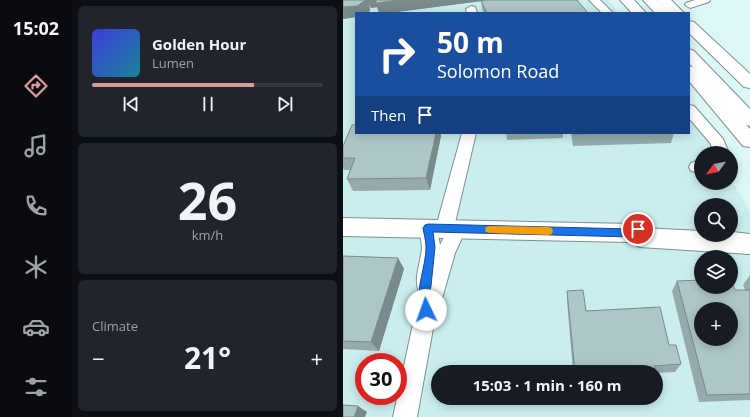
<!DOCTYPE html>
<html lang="en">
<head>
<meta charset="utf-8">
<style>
	body { margin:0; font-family:"Open Sans",sans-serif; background:#20242c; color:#f1f3f6; height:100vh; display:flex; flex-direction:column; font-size:15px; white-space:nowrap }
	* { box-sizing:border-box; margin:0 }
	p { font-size:13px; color:#9ea1a6 }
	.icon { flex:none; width:22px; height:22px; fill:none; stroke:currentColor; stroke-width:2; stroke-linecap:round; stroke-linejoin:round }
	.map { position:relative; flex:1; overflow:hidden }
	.side { display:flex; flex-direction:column; gap:6px; padding:6px; background:#0d0f14; width:271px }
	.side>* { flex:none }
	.top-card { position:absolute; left:12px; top:12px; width:335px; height:122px; border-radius:0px; box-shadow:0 2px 10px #0003; background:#1a4fa0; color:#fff; overflow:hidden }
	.needle { width:26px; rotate:238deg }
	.controls { position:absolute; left:351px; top:146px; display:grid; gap:8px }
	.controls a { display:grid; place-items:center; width:44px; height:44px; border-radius:50%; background:#171b24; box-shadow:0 2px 10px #0003; font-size:20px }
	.speed { position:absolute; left:12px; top:353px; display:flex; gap:8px; font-size:20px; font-weight:700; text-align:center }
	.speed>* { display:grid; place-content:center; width:52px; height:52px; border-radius:50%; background:#171b24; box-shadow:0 2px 10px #0003; line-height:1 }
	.speed .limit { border:6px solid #d22; background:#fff; color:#111 }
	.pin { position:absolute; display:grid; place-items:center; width:34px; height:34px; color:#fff; margin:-17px; border:2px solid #fff; border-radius:50%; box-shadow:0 1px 4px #0007 }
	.me { position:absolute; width:44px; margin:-22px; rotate:357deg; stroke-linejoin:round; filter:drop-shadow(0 0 3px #0008) }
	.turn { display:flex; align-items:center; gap:14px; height:84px; padding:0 16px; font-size:18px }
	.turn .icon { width:52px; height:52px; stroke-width:2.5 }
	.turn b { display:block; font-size:28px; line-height:34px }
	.then { display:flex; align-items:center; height:38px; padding:0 16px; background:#0003; gap:8px; font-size:15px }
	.big { font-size:30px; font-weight:700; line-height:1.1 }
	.side .tile { flex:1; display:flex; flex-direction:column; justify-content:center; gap:6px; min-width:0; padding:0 14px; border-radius:6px; background:#20242c }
	.side .dial { align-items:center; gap:0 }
	.dial b { font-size:52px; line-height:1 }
	.song { display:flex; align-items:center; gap:12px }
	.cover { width:48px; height:48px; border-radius:6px; background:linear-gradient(135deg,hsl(240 70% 55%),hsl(190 70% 35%)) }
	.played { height:4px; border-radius:2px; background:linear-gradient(90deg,#d99a98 70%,#363941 70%) }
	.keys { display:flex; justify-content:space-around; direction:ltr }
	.heat { display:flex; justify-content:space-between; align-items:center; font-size:22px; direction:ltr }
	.trip { position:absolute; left:88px; top:365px; width:232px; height:40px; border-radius:20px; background:#171b24; box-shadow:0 2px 10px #0003; font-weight:700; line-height:40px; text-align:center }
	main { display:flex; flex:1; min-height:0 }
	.tab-bar { display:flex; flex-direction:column; width:72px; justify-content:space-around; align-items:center; background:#090b0e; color:#9ea1a6 }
	.tab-bar .icon { width:28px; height:28px }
	.tab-bar .selected { color:#d99a98 }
	.tab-bar b { font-size:18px; color:#f1f3f6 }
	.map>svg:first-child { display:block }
</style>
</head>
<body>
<main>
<nav class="tab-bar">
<b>15:02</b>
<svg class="icon selected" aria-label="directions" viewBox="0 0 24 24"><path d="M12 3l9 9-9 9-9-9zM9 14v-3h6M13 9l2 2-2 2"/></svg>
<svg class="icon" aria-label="music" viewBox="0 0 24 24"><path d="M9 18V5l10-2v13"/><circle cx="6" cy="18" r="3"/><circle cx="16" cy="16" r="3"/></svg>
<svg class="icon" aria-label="phone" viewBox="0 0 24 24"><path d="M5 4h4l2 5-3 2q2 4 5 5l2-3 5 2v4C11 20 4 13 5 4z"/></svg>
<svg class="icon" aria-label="climate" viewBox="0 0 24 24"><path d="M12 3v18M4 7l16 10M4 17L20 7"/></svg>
<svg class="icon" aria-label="car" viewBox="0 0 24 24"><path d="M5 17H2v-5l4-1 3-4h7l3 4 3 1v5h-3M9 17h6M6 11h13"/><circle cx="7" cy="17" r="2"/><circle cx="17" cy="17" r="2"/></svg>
<svg class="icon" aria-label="filters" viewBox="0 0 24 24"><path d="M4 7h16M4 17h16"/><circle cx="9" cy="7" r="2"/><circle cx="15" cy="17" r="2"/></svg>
</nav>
<section class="side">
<div class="tile">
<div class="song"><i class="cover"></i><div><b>Golden Hour</b><p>Lumen</p></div></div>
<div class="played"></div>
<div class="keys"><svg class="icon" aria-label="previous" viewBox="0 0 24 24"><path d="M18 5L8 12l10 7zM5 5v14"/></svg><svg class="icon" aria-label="pause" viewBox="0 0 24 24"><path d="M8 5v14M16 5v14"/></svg><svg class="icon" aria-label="next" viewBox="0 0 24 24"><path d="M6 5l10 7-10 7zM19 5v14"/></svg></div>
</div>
<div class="tile dial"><b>26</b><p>km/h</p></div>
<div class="tile"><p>Climate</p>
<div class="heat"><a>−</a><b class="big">21°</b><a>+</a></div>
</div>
</section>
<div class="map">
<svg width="407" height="417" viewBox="0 0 407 417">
	<rect width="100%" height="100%" fill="#ddf6f6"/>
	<path fill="#caeded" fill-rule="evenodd" d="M0 0H265L276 13H13V133H346V105L374 153H358V183H388V179L407 212V417H0ZM358 205H388V235H358ZM358 257H388V287H358ZM358 309H388V339H358ZM21 362H55V396H21ZM95 372H313V398H95Z"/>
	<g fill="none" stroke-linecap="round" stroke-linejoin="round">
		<g stroke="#7a9191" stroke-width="2">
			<g id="minor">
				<polygon points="246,0 257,0 270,13 259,13"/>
				<polygon points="352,0 367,0 366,2 347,8 342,5 343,3"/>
				<polygon points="128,6 132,7 134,13 124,13 123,9"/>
				<polygon points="346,105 351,106 380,139 386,153 370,153 368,144 346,118"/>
				<path d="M119 133H133L112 223 120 224 123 229 112 253 100 295 93 312 74 417H50L73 310 80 294 76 292C70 279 78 262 79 248 79 239 74 231 79 223L85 221 91 223 93 227ZM94 230 96 233 102 235 97 245Z"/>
				<polygon points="354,161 358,161 358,173 348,171 346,167 348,163"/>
			</g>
		</g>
		<g stroke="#7a9191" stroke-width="2">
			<g id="major">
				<polygon points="300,0 314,0 327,13 312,13"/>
				<polygon points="346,49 351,51 407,109 407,126 401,124 346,63"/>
				<polygon points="0,218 290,224 300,228 358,231 358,235 388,235 388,232 390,232 407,234 407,254 297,247 286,242 0,236"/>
			</g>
		</g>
		<g stroke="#7a9191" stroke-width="2">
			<g id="highway">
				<polygon points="277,0 291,0 303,13 289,13"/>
				<polygon points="314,0 328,0 341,13 326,13"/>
				<polygon points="346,21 351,22 407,74 407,88 401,87 346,33"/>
				<polygon points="346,66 352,68 407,129 407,147 400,146 346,81"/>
			</g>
		</g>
		<use href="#minor" fill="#fff" fill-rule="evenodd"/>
		<use href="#major" fill="#fff" fill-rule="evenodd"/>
		<use href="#highway" fill="#fff" fill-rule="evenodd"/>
	</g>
	<g fill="#96aaab">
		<polygon points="0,0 234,0 245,13 140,13 138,1 46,13 36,13 34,7 28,8 26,4 27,11 13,13 13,17 0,19"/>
		<polygon points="13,133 98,133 98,136 87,190 10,191 4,179 7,170 1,170 0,168 0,146"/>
		<polygon points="163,133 220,133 220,138 164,140"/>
		<polygon points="228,133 331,133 328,143 230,146"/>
		<polygon points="0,256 55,258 61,269 36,351 0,349"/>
		<polygon points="407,275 407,400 356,402 329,291 334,281 392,290 402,290 400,285"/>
		<polygon points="224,291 243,311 326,345 338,364 332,372 313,373 313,372 230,372 224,301"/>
	</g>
	<g fill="#7a8b8b">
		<polygon points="23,0 147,0 46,13 36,13 34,7 28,8 26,4 27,11 24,13 13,13 13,17 0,19 0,7"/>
		<polygon points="93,133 98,133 98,136 87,190 83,178"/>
		<polygon points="55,258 61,269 36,351 28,342"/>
		<polygon points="15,406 24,412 22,417 11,417"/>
	</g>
	<g fill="#aec6c7" stroke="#7a8b8b" fill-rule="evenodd">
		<polygon points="0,0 23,0 14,6 0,7"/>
		<polygon points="33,0 58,0 33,3"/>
		<polygon points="143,0 234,0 245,13 144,13 138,1"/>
		<polygon points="9,125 13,125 13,133 93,133 83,178 4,179 12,158 0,158 0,146"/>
		<polygon points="230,133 269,133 231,134"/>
		<polygon points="0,256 55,258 28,342 0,341"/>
		<path d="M388 279 392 290H407V394L364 395 334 281 358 280V287H388ZM358 309H388V339H358Z"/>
		<polygon points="240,290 243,311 317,307 326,345 333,345 338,364 311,366 312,370 283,372 232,372 224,291"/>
		<polygon points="0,405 15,406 11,417 0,417"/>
	</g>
	<path fill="#1a73e8" stroke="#114b97" d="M85 224 288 229 295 225 299 226 300 229 299 232 290 237 90 232 92 247 88 286 85 298 88 310 87 313 83 315 79 313C70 293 83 269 83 247 83 241 81 234 80 228L82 225Z"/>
	<polygon fill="#f59e0b" points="147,226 205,227 209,228 210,231 209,234 205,235 147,233 143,232 142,230 143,227"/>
</svg>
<div class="controls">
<a><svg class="needle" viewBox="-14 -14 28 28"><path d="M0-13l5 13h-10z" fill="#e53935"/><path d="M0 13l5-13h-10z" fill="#9ea1a6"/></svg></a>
<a><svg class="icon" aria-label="search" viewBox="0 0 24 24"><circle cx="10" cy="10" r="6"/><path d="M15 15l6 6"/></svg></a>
<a><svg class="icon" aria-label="layers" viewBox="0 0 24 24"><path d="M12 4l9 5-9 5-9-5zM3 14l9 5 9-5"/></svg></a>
<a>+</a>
</div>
<div class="speed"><div class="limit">30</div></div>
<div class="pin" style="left:295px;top:229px;background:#d93025"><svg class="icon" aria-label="arrive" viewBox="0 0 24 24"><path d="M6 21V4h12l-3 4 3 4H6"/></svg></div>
<svg class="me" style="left:83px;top:310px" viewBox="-20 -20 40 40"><circle r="19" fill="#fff"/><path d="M0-13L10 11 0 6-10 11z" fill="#1a73e8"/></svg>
<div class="trip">15:03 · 1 min · 160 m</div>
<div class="top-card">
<div class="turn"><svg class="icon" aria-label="right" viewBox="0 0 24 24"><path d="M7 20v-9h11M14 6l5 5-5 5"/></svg><div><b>50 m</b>Solomon Road</div></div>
<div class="then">Then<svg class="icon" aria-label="arrive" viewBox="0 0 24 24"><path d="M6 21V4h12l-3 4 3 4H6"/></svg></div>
</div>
</div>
</main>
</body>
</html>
